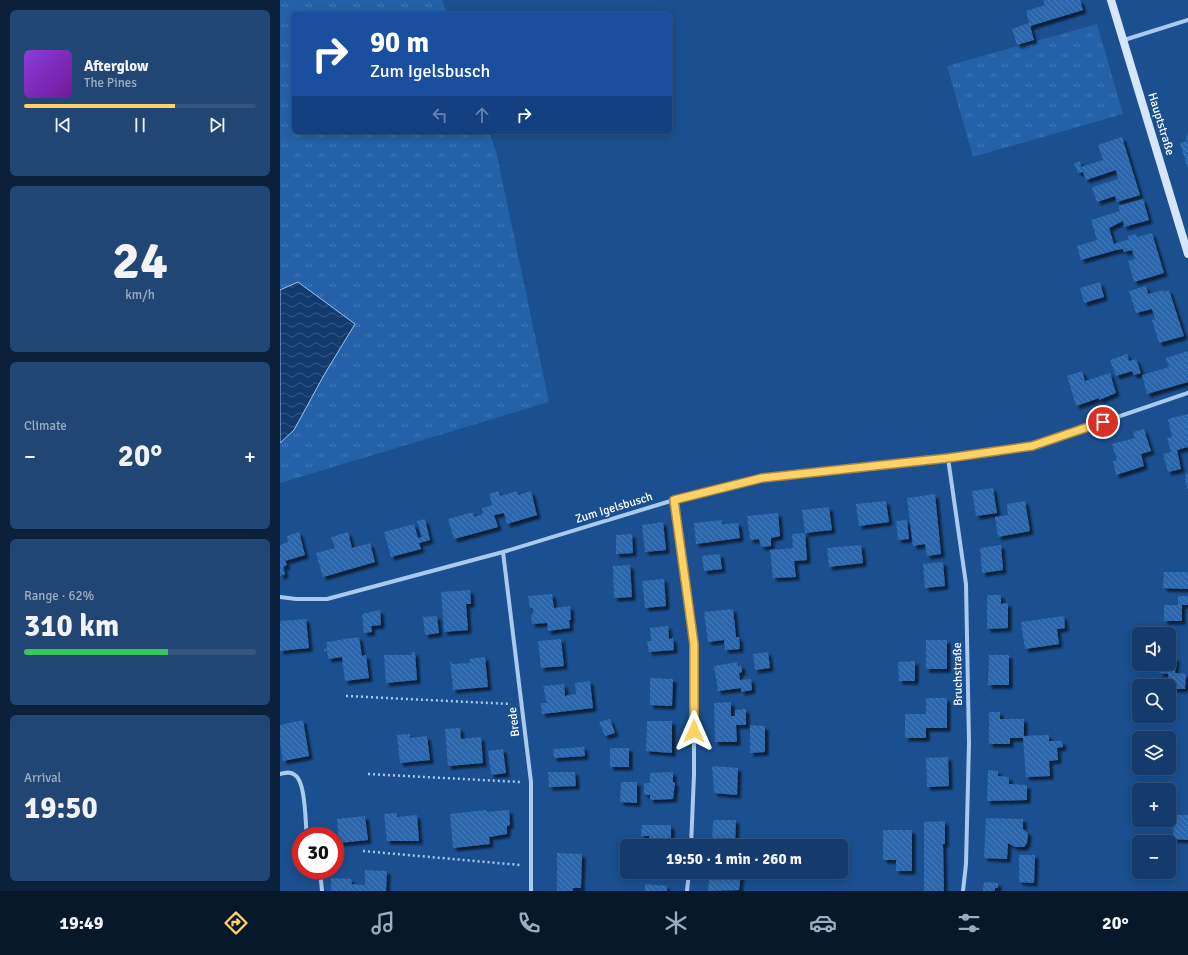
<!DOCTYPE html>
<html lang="en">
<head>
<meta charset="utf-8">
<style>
	body { margin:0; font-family:Signika,sans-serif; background:#214673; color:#f1f3f6; height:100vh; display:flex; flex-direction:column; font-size:15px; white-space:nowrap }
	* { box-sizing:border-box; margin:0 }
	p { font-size:13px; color:#9dadc1 }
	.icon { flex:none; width:22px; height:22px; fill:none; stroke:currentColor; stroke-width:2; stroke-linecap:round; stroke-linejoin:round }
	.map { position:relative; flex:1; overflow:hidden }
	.sheet { display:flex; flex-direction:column; gap:10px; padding:10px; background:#0b203b; width:280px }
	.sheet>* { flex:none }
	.top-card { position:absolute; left:12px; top:12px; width:380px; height:122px; border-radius:6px; box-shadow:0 2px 10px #0003,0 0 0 1px #33557e; background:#1a4fa0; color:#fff; overflow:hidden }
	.tools { position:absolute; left:852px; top:627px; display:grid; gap:8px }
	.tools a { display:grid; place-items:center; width:44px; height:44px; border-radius:6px; background:#143b6b; box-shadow:0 2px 10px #0003,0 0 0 1px #33557e; font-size:20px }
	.speed { position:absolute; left:12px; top:827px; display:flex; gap:8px; font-size:20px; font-weight:700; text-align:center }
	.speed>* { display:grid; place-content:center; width:52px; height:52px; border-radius:50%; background:#143b6b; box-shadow:0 2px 10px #0003,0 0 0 1px #33557e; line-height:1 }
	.speed .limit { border:6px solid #d22; background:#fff; color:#111 }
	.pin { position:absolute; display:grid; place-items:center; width:34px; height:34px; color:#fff; margin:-17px; border:2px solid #fff; border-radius:50%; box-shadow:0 1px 4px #0007 }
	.me { position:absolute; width:44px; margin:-22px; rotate:0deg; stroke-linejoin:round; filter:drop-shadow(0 0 3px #0008) }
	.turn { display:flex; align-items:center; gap:14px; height:84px; padding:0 12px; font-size:18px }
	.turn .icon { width:52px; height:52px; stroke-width:2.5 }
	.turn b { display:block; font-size:28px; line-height:34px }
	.lanes { display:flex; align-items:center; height:38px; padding:0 12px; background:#0003; justify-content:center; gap:20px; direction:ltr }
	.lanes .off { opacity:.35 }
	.big { font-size:30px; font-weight:700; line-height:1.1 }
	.sheet .tile { flex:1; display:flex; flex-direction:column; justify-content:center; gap:6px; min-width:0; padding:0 14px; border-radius:6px; background:#214673 }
	.sheet .dial { align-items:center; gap:0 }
	.dial b { font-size:52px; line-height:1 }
	.song { display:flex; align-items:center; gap:12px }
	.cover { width:48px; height:48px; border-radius:6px; background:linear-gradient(135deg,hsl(270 70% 55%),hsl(280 70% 35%)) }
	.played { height:4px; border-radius:2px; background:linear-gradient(90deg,#ffd166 65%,#33557e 65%) }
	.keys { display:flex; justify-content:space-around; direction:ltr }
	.heat { display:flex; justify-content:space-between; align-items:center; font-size:22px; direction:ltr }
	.charge { height:6px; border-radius:3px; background:linear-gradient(90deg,#34c759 62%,#33557e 0) }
	.trip { position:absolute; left:340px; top:839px; width:228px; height:40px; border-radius:6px; background:#143b6b; box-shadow:0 2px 10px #0003,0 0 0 1px #33557e; font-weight:700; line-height:40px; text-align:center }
	.menu { display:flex; height:64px; justify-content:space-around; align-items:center; background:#08182b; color:#9dadc1 }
	.menu .icon { width:28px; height:28px }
	.menu .selected { color:#ffd166 }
	.menu b { font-size:18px; color:#f1f3f6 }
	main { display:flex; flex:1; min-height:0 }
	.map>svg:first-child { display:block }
</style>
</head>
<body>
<main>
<section class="sheet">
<div class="tile">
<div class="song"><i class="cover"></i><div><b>Afterglow</b><p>The Pines</p></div></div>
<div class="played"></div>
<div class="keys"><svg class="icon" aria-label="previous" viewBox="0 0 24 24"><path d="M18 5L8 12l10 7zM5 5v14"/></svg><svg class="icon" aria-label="pause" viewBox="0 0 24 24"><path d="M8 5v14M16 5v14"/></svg><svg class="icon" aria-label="next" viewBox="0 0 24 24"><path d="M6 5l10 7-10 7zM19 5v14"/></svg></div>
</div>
<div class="tile dial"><b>24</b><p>km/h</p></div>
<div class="tile"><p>Climate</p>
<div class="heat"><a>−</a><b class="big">20°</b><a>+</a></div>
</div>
<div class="tile"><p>Range · 62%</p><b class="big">310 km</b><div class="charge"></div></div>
<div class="tile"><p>Arrival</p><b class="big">19:50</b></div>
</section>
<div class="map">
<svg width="908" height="891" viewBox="0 0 908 891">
	<defs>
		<pattern id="grass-tufts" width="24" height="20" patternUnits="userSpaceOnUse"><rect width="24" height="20" fill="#2461a8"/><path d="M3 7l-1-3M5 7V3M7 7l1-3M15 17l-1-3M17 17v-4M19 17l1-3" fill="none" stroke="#4579b5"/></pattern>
		<pattern id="water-waves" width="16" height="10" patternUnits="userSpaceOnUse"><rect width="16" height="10" fill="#123a6d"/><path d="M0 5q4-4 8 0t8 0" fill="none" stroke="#365883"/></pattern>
		<pattern id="building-back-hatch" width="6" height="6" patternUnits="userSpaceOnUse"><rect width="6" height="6" fill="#2a66ad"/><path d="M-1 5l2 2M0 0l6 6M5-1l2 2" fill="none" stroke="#4a7db9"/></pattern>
		<filter id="shadow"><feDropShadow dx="3.5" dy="3.5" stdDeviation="1" flood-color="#0009"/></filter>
	</defs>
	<rect width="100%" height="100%" fill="#1b4f8f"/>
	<g fill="url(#grass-tufts)">
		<polygon points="0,0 162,0 167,14 14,14 14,132 209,132 216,151 269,402 0,483"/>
		<polygon points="817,24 843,114 693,157 667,66"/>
	</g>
	<polygon fill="url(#water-waves)" stroke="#9cc4f0" points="18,282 75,324 44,375 14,430 0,443 0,290"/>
	<g fill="url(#building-back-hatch)" filter="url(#shadow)">
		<polygon points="763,0 800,0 803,10 750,26 754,40 737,45 732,29 749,23 746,11 765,5"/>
		<polygon points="908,133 908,169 900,143 907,141 906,137"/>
		<polygon points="842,137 860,195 837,202 835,196 817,202 812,187 838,179 836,170 806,180 803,172 798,173 794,163 800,161 801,167 823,160 818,145"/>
		<polygon points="863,199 869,220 844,227 843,221 829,228 834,244 849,239 848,236 856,234 857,237 872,233 884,273 854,282 848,261 855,259 852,250 844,252 843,249 836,250 801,260 797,246 817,240 811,220 840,211 838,206"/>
		<polygon points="820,282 824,297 804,303 800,288"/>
		<polygon points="866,286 868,294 884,290 884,292 889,290 904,336 879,343 872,320 875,319 872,309 856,313 849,291"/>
		<polygon points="908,351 908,382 867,394 862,375 889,367 886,358"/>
		<polygon points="847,354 849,361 856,359 861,373 854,375 852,371 836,376 830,360"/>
		<polygon points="802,371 805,381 830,373 836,393 819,400 819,398 796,406 787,376"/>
		<polygon points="908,414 908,447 897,450 901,469 888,472 883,454 891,452 887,438 892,437 888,419"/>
		<polygon points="864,429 871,451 861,454 864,466 836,475 833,461 837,460 832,444 855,438 853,432"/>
		<polygon points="908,474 908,489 907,489 905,475"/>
		<polygon points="713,488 717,513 696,516 692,491"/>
		<polygon points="218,491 220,496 237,491 238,495 251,491 257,515 227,524 224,513 214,515 218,527 174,539 168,519 193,512 194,517 203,514 202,508 212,505 209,494"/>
		<polygon points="655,494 661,554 647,556 645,544 633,546 627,498"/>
		<polygon points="606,501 609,522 579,526 576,504"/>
		<polygon points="745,501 750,531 718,537 715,517 728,515 727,504"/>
		<polygon points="549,507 552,530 525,533 522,510"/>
		<polygon points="498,513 500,536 491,538 491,546 481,547 479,539 470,540 467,516"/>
		<polygon points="145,519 150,540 139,543 141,549 111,557 104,532 134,524 138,538 142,537 137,521"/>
		<polygon points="442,520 442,524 458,523 460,538 416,544 414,523"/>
		<polygon points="627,520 629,539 618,540 616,521"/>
		<polygon points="383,522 386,550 365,552 362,525"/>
		<polygon points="19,532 25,555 5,561 7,565 3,567 5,574 0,576 0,545 8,542 7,536"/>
		<polygon points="68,532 72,548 90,543 95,562 43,577 36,553 55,548 51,537"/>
		<polygon points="525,533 527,560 514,561 516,577 493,578 490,550 513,548 512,534"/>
		<polygon points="352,534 353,553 336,554 336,535"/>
		<polygon points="581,545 583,563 549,567 547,548"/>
		<polygon points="721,545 723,570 702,573 700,548"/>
		<polygon points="440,554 442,569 424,571 422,556"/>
		<polygon points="663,562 665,586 645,588 643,564"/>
		<polygon points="350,565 352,597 334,598 333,566"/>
		<polygon points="884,572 908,572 908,589 883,588"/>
		<polygon points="384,579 386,606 365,608 362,581"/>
		<polygon points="190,590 191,604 186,604 188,630 164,632 161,592"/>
		<polygon points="272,594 274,608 290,606 291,620 289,620 290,628 268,631 267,623 252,624 251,615 253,614 253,608 250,608 248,596"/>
		<polygon points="707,595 721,595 721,604 728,603 728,628 707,629"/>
		<polygon points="898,596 908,596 908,605 902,605 902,621 884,621 884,605 898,605"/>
		<polygon points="453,609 456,637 459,637 460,649 445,650 444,640 428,642 424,612"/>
		<polygon points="100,610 101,625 91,626 92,632 84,633 82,614"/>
		<polygon points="157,616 159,633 145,635 143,617"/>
		<polygon points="784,616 785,628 777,629 779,644 745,649 741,622"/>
		<polygon points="26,619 29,648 0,651 0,621"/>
		<polygon points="388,626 389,639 393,638 394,650 369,652 367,641 371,641 370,628"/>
		<polygon points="79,637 82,656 86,655 89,678 65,681 62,657 48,659 47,651 44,651 44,649 47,648 46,642"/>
		<polygon points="281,639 284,666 261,668 258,641"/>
		<rect x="646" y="640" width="21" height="29"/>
		<polygon points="132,652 135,652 137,680 106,683 104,655 132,655"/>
		<polygon points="488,652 490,668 475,670 473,654"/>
		<polygon points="709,655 729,655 729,685 708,685"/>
		<polygon points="205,657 208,687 173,690 170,660 172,664 190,663 189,659"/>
		<polygon points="889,657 896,658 895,673 906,674 905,689 889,689 888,674 879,673 880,664 889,664"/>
		<polygon points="635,661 635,681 619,681 618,662"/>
		<polygon points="457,662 458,666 461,665 462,670 462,672 459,673 460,680 471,679 472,690 461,692 461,688 438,691 434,666"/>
		<polygon points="370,678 393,679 392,706 370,705"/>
		<polygon points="310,681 313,708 262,714 261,703 267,703 263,686 284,684 285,696 296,694 295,683"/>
		<polygon points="646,698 667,698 667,728 646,728 646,738 625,738 625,714 646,714"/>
		<polygon points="451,702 451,716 455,716 455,710 466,709 466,725 456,725 457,742 435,742 434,703"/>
		<polygon points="709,712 720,712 720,719 744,719 744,736 769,735 769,741 782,741 783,747 777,748 778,760 769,761 770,776 746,777 743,738 730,738 730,744 709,744"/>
		<polygon points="330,719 335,733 325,736 319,722"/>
		<polygon points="23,720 29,756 3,761 0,742 0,725"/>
		<polygon points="367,721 392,721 392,753 366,751"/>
		<polygon points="470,725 485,726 485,752 470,753"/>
		<polygon points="180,728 181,739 201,737 203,763 168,766 165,729"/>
		<polygon points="130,734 130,738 147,736 150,760 120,763 117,735"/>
		<polygon points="304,747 305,756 274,758 273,749"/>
		<rect x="330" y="748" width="19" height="19"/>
		<polygon points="223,749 226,773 211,775 208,751"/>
		<polygon points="668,757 669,786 647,787 646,758"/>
		<polygon points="432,766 458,768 457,795 434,793"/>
		<polygon points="708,770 718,771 718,776 729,777 729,784 747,785 747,800 707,801"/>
		<polygon points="268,772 295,772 296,786 269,787"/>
		<polygon points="393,772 393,782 395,783 393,799 370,800 370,795 364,794 364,783 370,783 370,773"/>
		<polygon points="341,782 357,782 357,803 340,802"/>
		<polygon points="206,810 207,812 229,810 230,825 227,826 227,834 209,837 210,844 173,848 170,814"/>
		<polygon points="117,813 117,817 137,815 139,841 107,841 104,814"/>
		<polygon points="894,815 908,815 908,840 893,839"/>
		<polygon points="85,816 88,840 59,843 57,819"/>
		<polygon points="706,818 743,819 743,829 748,833 747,843 744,847 735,847 728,843 727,859 704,858"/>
		<polygon points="433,820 456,820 455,846 432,846"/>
		<polygon points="665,821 665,844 663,844 664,891 644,891 644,822"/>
		<polygon points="362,825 391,825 391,846 369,846 369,836 361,836"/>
		<polygon points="603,830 632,830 632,871 616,871 616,860 603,860"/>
		<polygon points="277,853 302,854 301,888 293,888 293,891 277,891"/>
		<polygon points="739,855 755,855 754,883 739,882"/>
		<polygon points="85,870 107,871 106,891 51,891 51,878 71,879 72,884 85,885"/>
		<polygon points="430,872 461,873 459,890 428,891"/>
		<polygon points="704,882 718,883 718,888 715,888 715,891 703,891"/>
		<polygon points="365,884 387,886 387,891 365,891"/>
	</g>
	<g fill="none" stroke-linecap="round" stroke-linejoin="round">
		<g stroke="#a9c9ee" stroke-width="2.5" stroke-dasharray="2 3" stroke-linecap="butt">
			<polyline points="66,696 231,704"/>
			<polyline points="88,774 240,782"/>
			<polyline points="83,851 240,865"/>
		</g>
		<g stroke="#a9c9ee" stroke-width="4">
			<polyline points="844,40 908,20"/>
			<polyline points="668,458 686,584 689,743 686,864 683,891"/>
			<polyline points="394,500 414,644 414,775 411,846"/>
			<polyline points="223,552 251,782 251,891"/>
			<polyline points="0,597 16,599 47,599 223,552 394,500 482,477 668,458 752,446 908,393"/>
			<path d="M0 774C5 773 10 771 15 775 26 782 25 823 27 836"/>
			<polyline points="40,870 42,891"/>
			<polyline points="407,891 409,872"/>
		</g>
		<polyline stroke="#d6e6fa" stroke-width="8" points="831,0 908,254"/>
	</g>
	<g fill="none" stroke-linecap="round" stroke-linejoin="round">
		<g stroke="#a68842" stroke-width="10">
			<polyline id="route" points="414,731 414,644 394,500 482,478 668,458 752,446 823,422"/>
		</g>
		<use href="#route" stroke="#ffd166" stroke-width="7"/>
	</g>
	<g text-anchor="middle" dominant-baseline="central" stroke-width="4" stroke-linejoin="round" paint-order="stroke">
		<g font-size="12" fill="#fff" stroke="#1b4f8f">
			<text transform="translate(881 124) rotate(73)">Hauptstraße</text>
			<text transform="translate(334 508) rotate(-17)">Zum Igelsbusch</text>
			<text transform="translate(678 674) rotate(-91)">Bruchstraße</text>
			<text transform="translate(234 722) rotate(-97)">Brede</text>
		</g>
	</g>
</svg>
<div class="tools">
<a><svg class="icon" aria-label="sound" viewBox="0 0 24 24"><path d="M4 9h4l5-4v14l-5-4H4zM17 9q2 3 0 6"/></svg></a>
<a><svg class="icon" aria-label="search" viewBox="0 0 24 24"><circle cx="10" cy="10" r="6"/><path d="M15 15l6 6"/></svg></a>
<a><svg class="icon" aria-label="layers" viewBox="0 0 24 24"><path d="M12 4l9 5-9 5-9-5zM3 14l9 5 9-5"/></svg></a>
<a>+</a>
<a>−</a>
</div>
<div class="speed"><div class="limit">30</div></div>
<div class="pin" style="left:823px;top:422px;background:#d93025"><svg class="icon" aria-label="arrive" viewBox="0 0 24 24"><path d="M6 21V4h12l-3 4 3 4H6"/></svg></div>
<svg class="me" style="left:414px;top:731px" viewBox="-20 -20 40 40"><path d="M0-17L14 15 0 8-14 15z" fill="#ffd166" stroke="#fff" stroke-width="4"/></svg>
<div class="trip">19:50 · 1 min · 260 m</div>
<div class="top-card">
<div class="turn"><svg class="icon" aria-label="right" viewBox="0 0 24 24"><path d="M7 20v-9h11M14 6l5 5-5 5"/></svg><div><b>90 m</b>Zum Igelsbusch</div></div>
<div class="lanes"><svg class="icon off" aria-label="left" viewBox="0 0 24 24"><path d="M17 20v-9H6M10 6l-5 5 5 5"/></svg><svg class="icon off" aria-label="ahead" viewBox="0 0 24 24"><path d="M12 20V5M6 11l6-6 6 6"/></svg><svg class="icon" aria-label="right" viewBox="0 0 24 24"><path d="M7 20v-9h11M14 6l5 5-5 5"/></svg></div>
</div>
</div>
</main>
<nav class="menu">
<b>19:49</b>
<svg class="icon selected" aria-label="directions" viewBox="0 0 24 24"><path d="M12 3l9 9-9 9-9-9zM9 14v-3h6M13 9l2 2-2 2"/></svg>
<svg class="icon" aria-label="music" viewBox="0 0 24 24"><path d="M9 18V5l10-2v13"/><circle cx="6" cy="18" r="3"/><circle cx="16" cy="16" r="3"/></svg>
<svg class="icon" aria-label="phone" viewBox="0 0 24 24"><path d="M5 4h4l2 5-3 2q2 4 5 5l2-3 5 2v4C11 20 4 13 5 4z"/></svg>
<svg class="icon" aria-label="climate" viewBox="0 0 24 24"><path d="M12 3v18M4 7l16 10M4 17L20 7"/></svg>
<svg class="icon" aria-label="car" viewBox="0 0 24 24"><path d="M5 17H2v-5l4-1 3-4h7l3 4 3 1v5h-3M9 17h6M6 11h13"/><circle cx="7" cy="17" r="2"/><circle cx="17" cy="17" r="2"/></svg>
<svg class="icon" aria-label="filters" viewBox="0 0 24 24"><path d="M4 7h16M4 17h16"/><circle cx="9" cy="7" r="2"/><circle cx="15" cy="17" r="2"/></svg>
<b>20°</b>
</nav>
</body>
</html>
